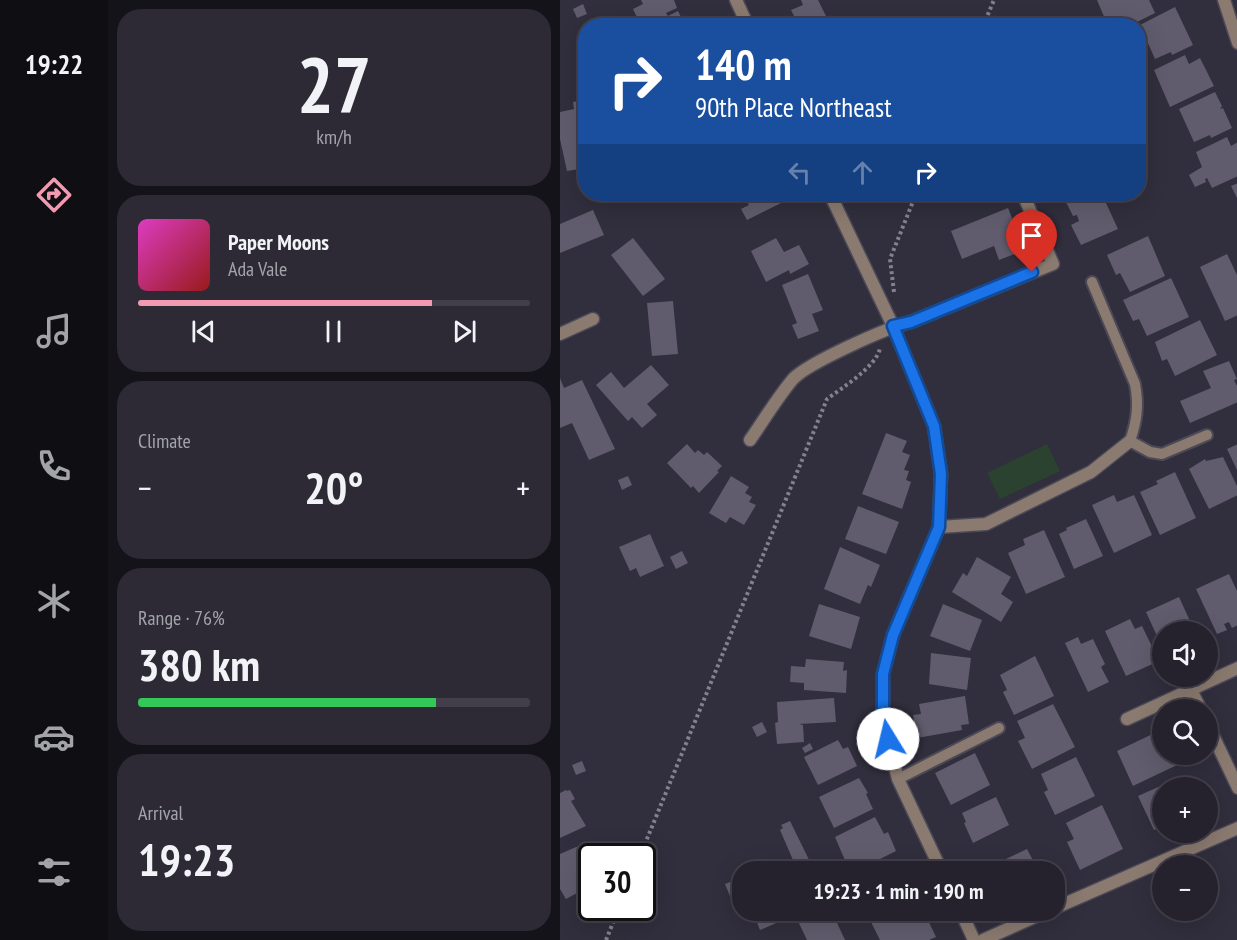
<!DOCTYPE html>
<html lang="en">
<head>
<meta charset="utf-8">
<style>
	body { margin:0; font-family:"PT Sans Narrow",sans-serif; background:#2d2a36; color:#f1f3f6; height:100vh; display:flex; flex-direction:column; font-size:22px; white-space:nowrap }
	* { box-sizing:border-box; margin:0 }
	p { font-size:20px; color:#a3a4aa }
	.icon { flex:none; width:33px; height:33px; fill:none; stroke:currentColor; stroke-width:2; stroke-linecap:round; stroke-linejoin:round }
	.map { position:relative; flex:1; overflow:hidden }
	.panel { display:flex; flex-direction:column; gap:9px; padding:9px; background:#141319; width:452px }
	.panel>* { flex:none }
	.banner { position:absolute; left:18px; top:18px; width:568px; height:183px; border-radius:24px; box-shadow:0 6px 24px #0002,0 0 0 2px #423f4a; background:#1a4fa0; color:#fff; overflow:hidden }
	.tools { position:absolute; left:592px; top:621px; display:grid; gap:12px }
	.tools a { display:grid; place-items:center; width:66px; height:66px; border-radius:50%; background:#25222e; box-shadow:0 6px 24px #0002,0 0 0 2px #423f4a; font-size:30px }
	.speed { position:absolute; left:18px; top:843px; display:flex; gap:12px; font-size:30px; font-weight:700; text-align:center }
	.speed>* { display:grid; place-content:center; width:78px; height:78px; border-radius:50%; background:#25222e; box-shadow:0 6px 24px #0002,0 0 0 2px #423f4a; line-height:1 }
	.speed .limit { border:3px solid #111; border-radius:9px; background:#fff; color:#111 }
	.pin { position:absolute; display:grid; place-items:center; width:51px; height:51px; color:#fff; margin:-62px -26px; border-radius:50% 50% 50% 0; rotate:-45deg; box-shadow:0 0 6px #0007 }
	.pin .icon { rotate:45deg }
	.me { position:absolute; width:66px; margin:-33px; rotate:351deg; stroke-linejoin:round; filter:drop-shadow(0 0 4px #0008) }
	.turn { display:flex; align-items:center; gap:21px; height:126px; padding:0 18px; font-size:27px }
	.turn .icon { width:78px; height:78px; stroke-width:2.5 }
	.turn b { display:block; font-size:42px; line-height:51px }
	.lanes { display:flex; align-items:center; height:57px; padding:0 18px; background:#0003; justify-content:center; gap:30px; direction:ltr }
	.lanes .off { opacity:.35 }
	.big { font-size:45px; font-weight:700; line-height:1.1 }
	.panel .card { flex:1; display:flex; flex-direction:column; justify-content:center; gap:9px; min-width:0; padding:0 21px; border-radius:24px; background:#2d2a36 }
	.panel .dial { align-items:center; gap:0 }
	.dial b { font-size:78px; line-height:1 }
	.song { display:flex; align-items:center; gap:18px }
	.cover { width:72px; height:72px; border-radius:9px; background:linear-gradient(135deg,hsl(310 70% 55%),hsl(0 70% 35%)) }
	.played { height:6px; border-radius:3px; background:linear-gradient(90deg,#f19ab2 75%,#423f4a 75%) }
	.keys { display:flex; justify-content:space-around; direction:ltr }
	.heat { display:flex; justify-content:space-between; align-items:center; font-size:33px; direction:ltr }
	.charge { height:9px; border-radius:4px; background:linear-gradient(90deg,#34c759 76%,#423f4a 0) }
	.trip { position:absolute; left:172px; top:861px; width:333px; height:60px; border-radius:24px; background:#25222e; box-shadow:0 6px 24px #0002,0 0 0 2px #423f4a; font-weight:700; line-height:60px; text-align:center }
	main { display:flex; flex:1; min-height:0 }
	.tabs { display:flex; flex-direction:column; width:108px; justify-content:space-around; align-items:center; background:#0f0e12; color:#a3a4aa }
	.tabs .icon { width:42px; height:42px }
	.tabs .on { color:#f19ab2 }
	.tabs b { font-size:27px; color:#f1f3f6 }
	.map>svg:first-child { display:block }
</style>
</head>
<body>
<main>
<nav class="tabs">
<b>19:22</b>
<svg class="icon on" aria-label="directions" viewBox="0 0 24 24"><path d="M12 3l9 9-9 9-9-9zM9 14v-3h6M13 9l2 2-2 2"/></svg>
<svg class="icon" aria-label="music" viewBox="0 0 24 24"><path d="M9 18V5l10-2v13"/><circle cx="6" cy="18" r="3"/><circle cx="16" cy="16" r="3"/></svg>
<svg class="icon" aria-label="phone" viewBox="0 0 24 24"><path d="M5 4h4l2 5-3 2q2 4 5 5l2-3 5 2v4C11 20 4 13 5 4z"/></svg>
<svg class="icon" aria-label="climate" viewBox="0 0 24 24"><path d="M12 3v18M4 7l16 10M4 17L20 7"/></svg>
<svg class="icon" aria-label="car" viewBox="0 0 24 24"><path d="M5 17H2v-5l4-1 3-4h7l3 4 3 1v5h-3M9 17h6M6 11h13"/><circle cx="7" cy="17" r="2"/><circle cx="17" cy="17" r="2"/></svg>
<svg class="icon" aria-label="filters" viewBox="0 0 24 24"><path d="M4 7h16M4 17h16"/><circle cx="9" cy="7" r="2"/><circle cx="15" cy="17" r="2"/></svg>
</nav>
<section class="panel">
<div class="card dial"><b>27</b><p>km/h</p></div>
<div class="card">
<div class="song"><i class="cover"></i><div><b>Paper Moons</b><p>Ada Vale</p></div></div>
<div class="played"></div>
<div class="keys"><svg class="icon" aria-label="previous" viewBox="0 0 24 24"><path d="M18 5L8 12l10 7zM5 5v14"/></svg><svg class="icon" aria-label="pause" viewBox="0 0 24 24"><path d="M8 5v14M16 5v14"/></svg><svg class="icon" aria-label="next" viewBox="0 0 24 24"><path d="M6 5l10 7-10 7zM19 5v14"/></svg></div>
</div>
<div class="card"><p>Climate</p>
<div class="heat"><a>−</a><b class="big">20°</b><a>+</a></div>
</div>
<div class="card"><p>Range · 76%</p><b class="big">380 km</b><div class="charge"></div></div>
<div class="card"><p>Arrival</p><b class="big">19:23</b></div>
</section>
<div class="map">
<svg width="678" height="940" viewBox="0 0 678 940">
	<rect width="100%" height="100%" fill="#312e3d"/>
	<polygon fill="#2b4231" points="487,444 500,471 440,499 427,473"/>
	<g fill="#605c6d">
		<polygon points="81,0 114,0 117,8 106,13 108,16 118,11 124,23 119,26 81,26 73,9 83,4"/>
		<polygon points="241,0 258,0 271,26 239,26 231,10 243,5"/>
		<polygon points="537,0 589,0 595,13 569,26 548,26"/>
		<polygon points="23,4 27,14 17,18 13,9"/>
		<polygon points="615,7 633,45 612,55 611,52 595,59 580,25"/>
		<polygon points="625,55 629,64 640,58 654,86 610,107 594,70"/>
		<polygon points="655,92 662,106 660,109 663,108 672,128 651,138 650,135 634,142 619,109"/>
		<polygon points="26,100 26,168 7,171 0,139 0,112 14,109 13,102"/>
		<polygon points="667,137 671,146 678,142 678,176 652,188 647,178 645,179 646,182 635,187 629,175 642,167 636,152"/>
		<polygon points="678,183 678,200 671,186"/>
		<polygon points="180,194 202,194 211,199 221,194 225,201 187,220 181,209 189,205 187,202 185,203"/>
		<polygon points="513,194 566,194 546,203 558,229 521,245 511,225 519,221 517,215 513,216 505,200 507,200 506,196"/>
		<polygon points="448,208 465,250 439,260 434,246 402,259 391,231"/>
		<polygon points="33,210 44,235 0,253 0,224"/>
		<polygon points="588,236 605,276 570,292 560,273 556,275 547,255"/>
		<polygon points="73,238 105,279 83,296 51,255"/>
		<polygon points="216,238 224,252 239,245 249,264 230,274 229,270 206,282 191,251"/>
		<polygon points="667,254 678,277 678,315 665,321 640,267"/>
		<polygon points="248,274 263,310 252,314 259,331 238,339 232,325 237,323 222,285"/>
		<polygon points="611,278 629,317 587,336 579,319 573,321 563,300"/>
		<polygon points="113,301 118,354 92,356 87,303"/>
		<polygon points="640,320 657,355 615,376 607,359 602,361 595,342"/>
		<polygon points="669,361 677,379 674,380 678,388 678,402 630,423 620,401 651,388 643,371"/>
		<polygon points="91,365 109,385 87,404 97,415 82,428 72,417 68,421 36,385 51,372 64,388"/>
		<polygon points="0,378 4,388 22,380 55,449 29,460 12,423 0,428"/>
		<polygon points="326,433 347,441 342,452 350,455 344,470 349,471 346,480 351,482 342,509 302,494"/>
		<polygon points="127,444 135,453 138,450 144,455 147,452 162,466 157,471 159,472 139,493 133,486 131,488 107,463"/>
		<polygon points="678,444 678,472 667,449"/>
		<polygon points="663,457 678,488 678,495 649,509 629,469 645,459 646,461"/>
		<polygon points="615,472 636,518 600,535 580,492 598,484 596,481"/>
		<polygon points="68,476 72,485 62,490 58,480"/>
		<polygon points="171,476 189,487 185,493 192,497 189,502 196,505 184,525 170,517 166,523 149,513"/>
		<polygon points="554,495 557,502 574,495 592,535 554,553 532,505"/>
		<polygon points="298,506 339,522 326,554 285,539"/>
		<polygon points="526,519 543,556 514,569 499,534 507,530 506,528"/>
		<polygon points="484,530 505,577 466,594 448,553 465,545 463,539"/>
		<polygon points="90,534 104,566 80,577 76,568 70,571 59,547"/>
		<polygon points="280,547 320,565 311,587 308,585 300,604 264,589"/>
		<polygon points="122,551 128,563 116,569 110,557"/>
		<polygon points="417,557 451,577 441,594 453,602 441,622 392,592 403,573 407,576"/>
		<polygon points="669,574 678,593 678,625 672,628 669,622 664,624 667,630 657,634 636,589"/>
		<polygon points="619,597 635,632 603,632 603,649 586,612"/>
		<polygon points="259,604 300,617 291,649 249,636"/>
		<polygon points="383,604 422,620 410,651 370,636"/>
		<polygon points="570,619 575,629 582,626 599,661 566,676 545,631"/>
		<polygon points="518,637 521,644 533,639 545,664 541,667 549,682 528,692 505,643"/>
		<polygon points="371,653 411,658 407,690 369,684"/>
		<polygon points="475,656 494,696 454,715 443,692 447,690 440,675"/>
		<polygon points="246,659 284,662 283,671 287,670 286,693 244,690 244,683 230,682 231,666 245,667"/>
		<polygon points="405,696 409,724 401,725 402,730 357,738 353,715 361,714 359,704"/>
		<polygon points="274,698 276,722 239,724 243,725 244,742 217,744 215,723 218,722 217,702"/>
		<polygon points="493,704 515,747 472,769 458,741 465,738 457,721"/>
		<polygon points="202,722 207,732 197,737 192,727"/>
		<polygon points="603,729 603,754 612,754 617,765 573,786 557,751"/>
		<polygon points="278,740 283,749 288,747 297,766 258,785 244,757"/>
		<polygon points="250,743 253,749 245,753 242,748"/>
		<polygon points="415,753 430,785 391,805 375,773"/>
		<polygon points="516,757 535,796 495,815 484,792 488,790 481,774"/>
		<polygon points="22,761 26,771 16,775 12,765"/>
		<polygon points="623,776 628,788 603,788 603,826 594,830 578,796"/>
		<polygon points="299,778 308,793 306,794 313,809 274,828 259,797"/>
		<polygon points="6,790 7,791 10,790 15,799 11,801 26,826 0,838 0,793"/>
		<polygon points="436,797 449,825 413,843 404,823 406,822 402,813"/>
		<polygon points="542,805 563,849 520,870 507,842 514,839 506,823"/>
		<polygon points="315,817 324,834 328,832 336,851 294,872 290,872 275,837"/>
		<polygon points="230,821 254,870 250,872 229,872 225,864 233,860 220,830 223,828 221,825"/>
		<polygon points="23,844 32,863 32,885 6,899 0,889 0,854"/>
		<polygon points="467,849 479,872 428,872 427,868"/>
		<polygon points="338,862 344,872 318,872"/>
		<polygon points="276,864 279,872 260,872"/>
		<polygon points="173,881 183,904 183,910 177,913 165,884"/>
		<polygon points="192,910 236,910 237,914 200,930"/>
		<polygon points="248,910 271,910 285,940 247,940 236,917"/>
		<polygon points="334,910 356,910 360,919 366,916 376,937 369,940 320,940 311,922"/>
	</g>
	<g fill="none" stroke-linecap="round" stroke-linejoin="round">
		<g stroke="#4c4957" stroke-width="14">
			<g id="service">
				<path d="M532 282 575 384C579 405 577 421 570 441L590 452 602 454 647 435"/>
				<polyline points="338,779 439,728"/>
			</g>
		</g>
		<g stroke="#4c4957" stroke-width="15">
			<g id="minor">
				<polyline points="176,0 188,26"/>
				<polyline points="664,0 678,43"/>
				<polyline points="270,194 333,326 374,426 381,474 379,527 333,635 323,674 323,719 338,779 382,872"/>
				<polyline points="0,334 33,319"/>
				<path d="M190 440C204 420 217 398 233 379 248 363 328 327 351 322L493 264 463 194"/>
				<polyline points="379,527 426,524 531,472 570,441"/>
				<polyline points="631,690 641,710"/>
				<polyline points="567,719 678,668"/>
				<polyline points="648,725 678,788"/>
				<polyline points="495,908 678,828"/>
				<polyline points="400,910 414,940"/>
				<polyline points="423,940 490,910"/>
			</g>
		</g>
		<g stroke="#83818d" stroke-width="4" stroke-dasharray="3 3" stroke-linecap="butt">
			<polyline points="423,26 434,0"/>
			<polyline points="334,292 330,259 356,194"/>
			<path d="M80 856 267 399C282 388 317 366 320 348"/>
			<polyline points="46,940 59,908"/>
		</g>
		<use href="#service" stroke="#8a7a70" stroke-width="10"/>
		<use href="#minor" stroke="#8a7a70" stroke-width="12"/>
	</g>
	<g fill="none" stroke-linecap="round" stroke-linejoin="round">
		<g stroke="#114b97" stroke-width="15">
			<polyline id="route" points="328,739 323,719 323,674 333,635 379,527 381,474 374,426 333,326 351,322 472,272"/>
		</g>
		<use href="#route" stroke="#1a73e8" stroke-width="10"/>
	</g>
</svg>
<div class="tools">
<a><svg class="icon" aria-label="sound" viewBox="0 0 24 24"><path d="M4 9h4l5-4v14l-5-4H4zM17 9q2 3 0 6"/></svg></a>
<a><svg class="icon" aria-label="search" viewBox="0 0 24 24"><circle cx="10" cy="10" r="6"/><path d="M15 15l6 6"/></svg></a>
<a>+</a>
<a>−</a>
</div>
<div class="speed"><div class="limit">30</div></div>
<div class="pin" style="left:472px;top:272px;background:#d93025"><svg class="icon" aria-label="arrive" viewBox="0 0 24 24"><path d="M6 21V4h12l-3 4 3 4H6"/></svg></div>
<svg class="me" style="left:328px;top:739px" viewBox="-20 -20 40 40"><circle r="19" fill="#fff"/><path d="M0-13L10 11 0 6-10 11z" fill="#1a73e8"/></svg>
<div class="trip">19:23 · 1 min · 190 m</div>
<div class="banner">
<div class="turn"><svg class="icon" aria-label="right" viewBox="0 0 24 24"><path d="M7 20v-9h11M14 6l5 5-5 5"/></svg><div><b>140 m</b>90th Place Northeast</div></div>
<div class="lanes"><svg class="icon off" aria-label="left" viewBox="0 0 24 24"><path d="M17 20v-9H6M10 6l-5 5 5 5"/></svg><svg class="icon off" aria-label="ahead" viewBox="0 0 24 24"><path d="M12 20V5M6 11l6-6 6 6"/></svg><svg class="icon" aria-label="right" viewBox="0 0 24 24"><path d="M7 20v-9h11M14 6l5 5-5 5"/></svg></div>
</div>
</div>
</main>
</body>
</html>
